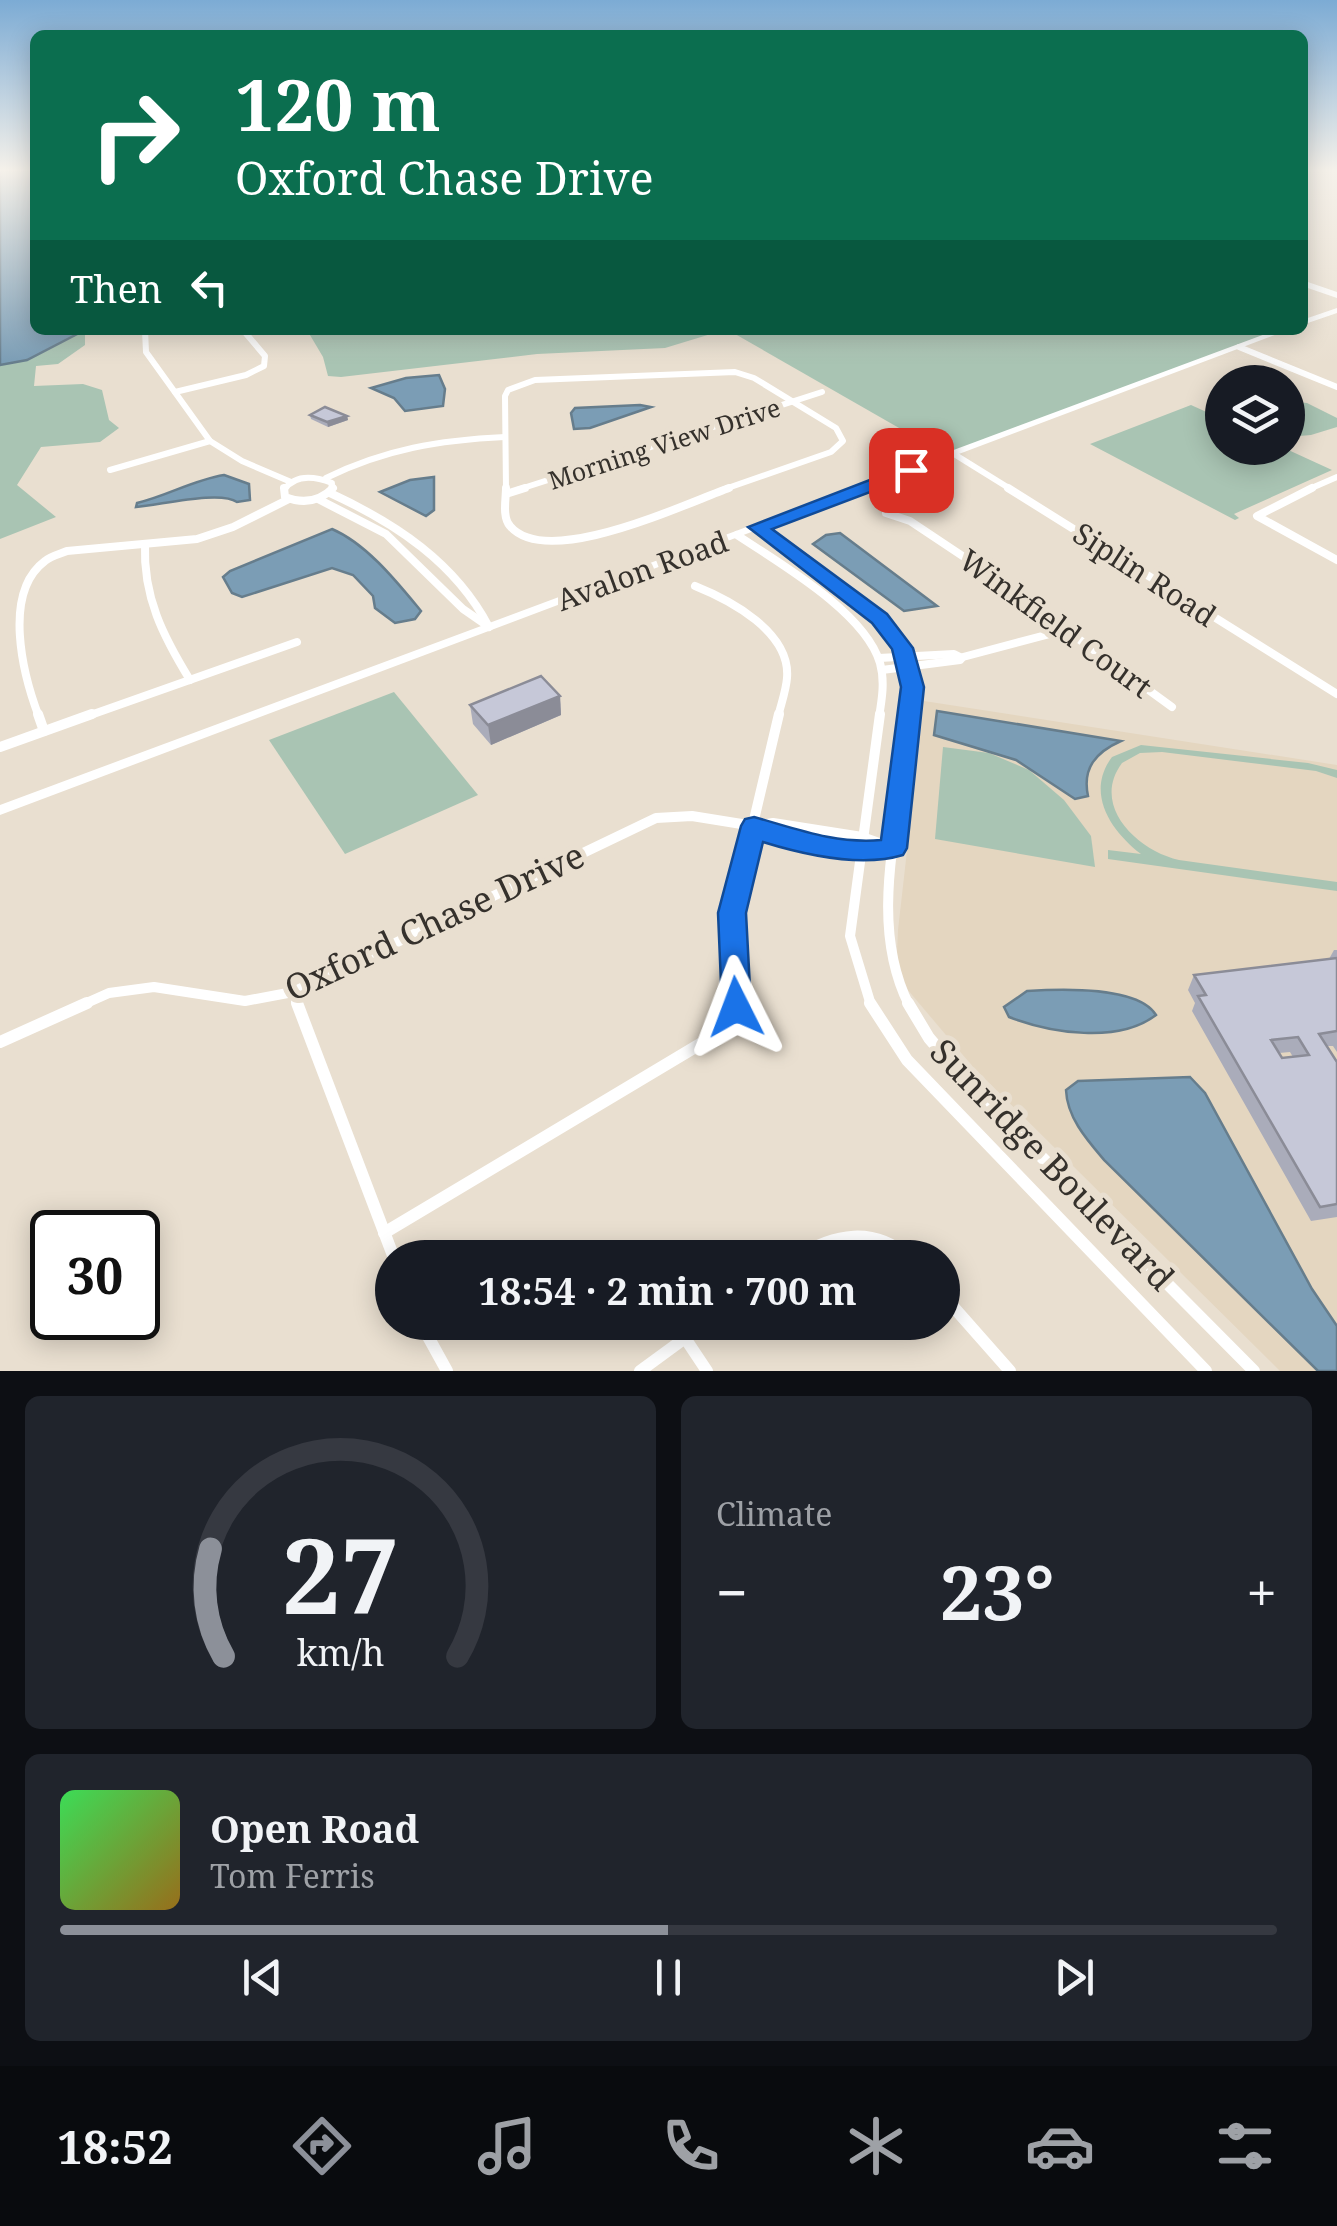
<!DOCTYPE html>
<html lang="en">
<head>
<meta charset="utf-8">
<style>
	body { margin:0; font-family:"Noto Serif",serif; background:#20242c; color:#f1f3f6; height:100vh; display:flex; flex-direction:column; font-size:38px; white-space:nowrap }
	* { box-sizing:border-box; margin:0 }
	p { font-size:32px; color:#9ea1a6 }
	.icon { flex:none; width:55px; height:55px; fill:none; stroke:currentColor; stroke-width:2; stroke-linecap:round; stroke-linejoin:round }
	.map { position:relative; height:1371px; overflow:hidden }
	.panel { display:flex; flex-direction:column; gap:25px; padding:25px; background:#0d0f14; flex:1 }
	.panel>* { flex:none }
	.banner { position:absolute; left:30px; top:30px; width:1278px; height:305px; border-radius:15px; box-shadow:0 5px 25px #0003; background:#0b6e4f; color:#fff; overflow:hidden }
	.fabs { position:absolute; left:1205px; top:365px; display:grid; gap:20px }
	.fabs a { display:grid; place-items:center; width:100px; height:100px; border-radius:50%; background:#171b24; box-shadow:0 5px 25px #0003; font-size:50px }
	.speed { position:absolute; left:30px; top:1210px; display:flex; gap:20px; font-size:50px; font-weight:700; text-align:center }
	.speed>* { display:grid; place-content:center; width:130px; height:130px; border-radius:50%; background:#171b24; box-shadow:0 5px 25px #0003; line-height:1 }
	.speed .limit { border:5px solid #111; border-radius:15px; background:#fff; color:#111 }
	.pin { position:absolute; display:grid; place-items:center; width:85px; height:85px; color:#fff; margin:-42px; border-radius:20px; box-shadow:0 5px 15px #0006 }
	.me { position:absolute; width:110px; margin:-55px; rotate:357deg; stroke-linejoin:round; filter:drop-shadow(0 0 8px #0008) }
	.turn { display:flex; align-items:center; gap:35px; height:210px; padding:0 40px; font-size:45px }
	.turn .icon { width:130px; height:130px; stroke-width:2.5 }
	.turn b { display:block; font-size:70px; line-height:85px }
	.then { display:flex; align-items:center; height:95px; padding:0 40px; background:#0003; gap:20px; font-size:38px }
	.big { font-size:75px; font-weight:700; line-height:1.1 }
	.panel .tile { flex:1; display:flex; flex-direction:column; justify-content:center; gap:15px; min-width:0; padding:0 35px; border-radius:15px; background:#20242c }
	.panel .dial { align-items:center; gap:0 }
	.dial svg { height:260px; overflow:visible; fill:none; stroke:#363941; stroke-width:7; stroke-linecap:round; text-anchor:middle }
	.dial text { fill:#f1f3f6; stroke:none }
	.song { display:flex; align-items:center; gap:30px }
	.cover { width:120px; height:120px; border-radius:15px; background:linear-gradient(135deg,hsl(130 70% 55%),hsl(40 70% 35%)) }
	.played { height:10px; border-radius:5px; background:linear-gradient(90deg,#8c9099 50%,#363941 50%) }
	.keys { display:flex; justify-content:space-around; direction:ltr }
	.heat { display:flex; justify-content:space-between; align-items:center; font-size:55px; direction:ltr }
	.panel .tiles { flex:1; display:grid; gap:25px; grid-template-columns:1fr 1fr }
	.tile:last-child { grid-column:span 2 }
	.trip { position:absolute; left:375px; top:1240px; width:585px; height:100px; border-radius:50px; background:#171b24; box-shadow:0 5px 25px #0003; font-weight:700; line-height:100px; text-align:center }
	.dock { display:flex; height:160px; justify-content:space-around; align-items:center; background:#090b0e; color:#9ea1a6 }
	.dock .icon { width:70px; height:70px }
	.dock .active { color:#8c9099 }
	.dock b { font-size:45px; color:#f1f3f6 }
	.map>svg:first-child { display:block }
</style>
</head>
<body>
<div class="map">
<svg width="1337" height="1371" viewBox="0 0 1337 1371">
	<rect width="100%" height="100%" fill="#e9dfd0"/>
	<polygon fill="#e4d6c0" points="924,701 1337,765 1337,1371 1280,1371 973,1067 896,976 898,930"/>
	<g fill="#a9c4b3">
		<polygon points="85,330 85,345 58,364 36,366 34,386 83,384 102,390 109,420 119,428 100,442 41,447 17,485 56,517 0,539 0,365 27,360"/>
		<polygon points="307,330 724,330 665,348 537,354 341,377 328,376 323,357"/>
		<polygon points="728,330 1284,330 948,456"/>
		<polygon points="1288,401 1307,403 1337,418 1337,427 1311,435 1288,437"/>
		<polygon points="1191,405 1222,419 1222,448 1284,448 1332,470 1234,514 1239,518 1235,520 1090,444"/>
		<polygon points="394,692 478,795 345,854 269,740"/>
		<path d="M1141 745 1308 763 1337 770V778L1316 771 1162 752 1140 753 1122 763C1090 806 1138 851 1179 860L1337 882V891L1108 859V850L1141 854C1111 831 1085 793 1112 757Z"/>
		<polygon points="943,747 989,753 1029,770 1064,800 1091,836 1095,867 935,839"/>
	</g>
	<g fill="#7b9db5" stroke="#667d8c" stroke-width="2.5">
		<polygon points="0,171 35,171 35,330 85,330 27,360 0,365"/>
		<polygon points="439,375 445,389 443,406 405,411 394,398 371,388 406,378"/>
		<polygon points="640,405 651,407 590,428 574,429 571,413 575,408"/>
		<path d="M224 475 249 484 250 500 237 502C220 490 161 505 136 507L137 503C167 496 193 480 224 475Z"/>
		<polygon points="434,477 434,510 426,516 380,492 410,480"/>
		<path d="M332 529C367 544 397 582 421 611L415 619 395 623 375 608 373 596 353 575 332 568 242 597 232 593 223 577 230 571Z"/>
		<polygon points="840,533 937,606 904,611 813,544 826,535"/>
		<path d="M937 711 1121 741C1096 752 1082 768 1088 796L1075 799 1016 760 934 735Z"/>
		<path d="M1027 991C1059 989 1138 986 1156 1015 1118 1044 1051 1033 1009 1017L1004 1007Z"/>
		<path d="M1190 1077 1205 1093 1312 1289 1337 1326V1371H1318L1105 1161C1088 1141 1067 1118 1066 1090L1078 1081Z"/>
	</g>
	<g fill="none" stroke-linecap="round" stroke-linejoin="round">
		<g stroke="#fff" stroke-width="6">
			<polyline points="145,330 146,352 210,441 242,461 291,482"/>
			<polyline points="1239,347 1337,387"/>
			<polyline points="175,392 246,375 264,366 265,356 243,330"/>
			<polyline points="954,454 1012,490"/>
			<polyline points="110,470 210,441"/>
			<path d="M326 478C385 449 440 440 505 437"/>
			<path d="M284 490C295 474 314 476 332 483L331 490"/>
			<polyline points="506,490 505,396 508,390 535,380 735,372 754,378 836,428 843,441 831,452 722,490"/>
			<polyline points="517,490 822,392"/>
			<polyline points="1307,490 1337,477"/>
		</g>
		<g stroke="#fff" stroke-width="8">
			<path d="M284 488 285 497C303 504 319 502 333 488"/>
			<path d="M506 488C506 499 502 517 510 526 547 570 684 504 729 488"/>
			<polyline points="1008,488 1337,694"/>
			<polyline points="1312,488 1257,516 1337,560"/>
			<path d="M330 493C395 523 455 562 489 627"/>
			<polyline points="506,494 525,488"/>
			<polyline points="318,499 386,534 463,609 489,627"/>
			<polyline points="886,513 910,521 985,571 1172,707"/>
			<path d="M757 527C830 578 916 614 910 717"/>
			<path d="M737 535C779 563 865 612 880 663 885 681 882 699 879 717"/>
			<path d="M145 544C143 597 163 636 190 680"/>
			<path d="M695 586C730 600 791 632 787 678 786 691 781 704 778 717"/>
			<polyline points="963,657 1065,630"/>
			<polyline points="879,658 954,654 962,658"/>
			<polyline points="882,670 960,660"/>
			<path d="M39 717C23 675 2 593 45 561 51 556 60 554 67 551L197 539 233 527 289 499"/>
			<polyline points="85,717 297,642"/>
		</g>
		<g stroke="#fff" stroke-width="10">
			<polyline points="38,714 44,731"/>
			<polyline points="0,747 92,714"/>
			<polyline points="756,827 820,847 887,849"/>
			<polyline points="293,992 298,1005"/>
			<polyline points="82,1005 109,993 154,987 245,1001 293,992 656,818 692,816 754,826 773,823 862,837 893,848"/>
			<polyline points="734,1005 732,913 779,714"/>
			<polyline points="871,1005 850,936 880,714"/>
			<path d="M909 1005C864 916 905 808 910 714"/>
		</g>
		<g stroke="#fff" stroke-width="12">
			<polyline points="297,1003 394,1258"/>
			<polyline points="870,1003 907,1060 1206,1371"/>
			<polyline points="908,1003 929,1038 966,1081 1254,1371"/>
			<polyline points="0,1042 87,1003"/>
			<polyline points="384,1233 727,1028 734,1003"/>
			<path d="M796 1258C834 1233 874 1226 910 1258"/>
			<polyline points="942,1294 1010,1371"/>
			<polyline points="420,1322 447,1371"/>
			<polyline points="685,1338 707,1371"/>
			<polyline points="640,1371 707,1322"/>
		</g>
		<g fill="#fff" fill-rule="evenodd">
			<polygon points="1337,308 1337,313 1302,325 1302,320"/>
			<polygon points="1276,330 1288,330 0,815 0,805"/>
		</g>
		<polygon fill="#fff" fill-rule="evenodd" points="1302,280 1337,292 1337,298 1302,286"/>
	</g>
	<g fill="#aaacba" fill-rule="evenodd">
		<polygon points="310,415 347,416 348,420 328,427 311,419"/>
		<polygon points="560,696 561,715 491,745 473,724 470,705"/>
		<path d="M1334 950H1337V1052L1333 1046H1327L1337 1062V1217L1311 1221 1192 1011 1195 1003 1188 990 1194 975 1329 959ZM1290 1052 1293 1057 1282 1058 1279 1053Z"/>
	</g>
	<g fill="#8b8c97">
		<polygon points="347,416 348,420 328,427 327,422"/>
		<polygon points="560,696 561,715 491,745 488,725"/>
	</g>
	<g fill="#c6c8d8" stroke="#8b8c97" stroke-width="2.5" fill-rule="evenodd">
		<polygon points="325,407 347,416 327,422 310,415"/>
		<polygon points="541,676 560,696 488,725 470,705"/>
		<path d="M1337 958V1031L1319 1034 1337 1062V1204L1320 1207 1198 996 1206 995 1194 975ZM1298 1037 1309 1055 1282 1058 1271 1040Z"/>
	</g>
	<linearGradient id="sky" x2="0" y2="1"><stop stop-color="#7cabd4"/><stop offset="0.47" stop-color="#f5f1ea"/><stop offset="1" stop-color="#f5f1ea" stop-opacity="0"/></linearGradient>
	<rect width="1337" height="363" fill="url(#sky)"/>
	<path fill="#1a73e8" stroke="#114b97" stroke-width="2.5" d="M911 464 918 466V474L772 529 887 614 913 648 924 687 907 848 903 855C860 868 805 855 763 842L746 913 751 1007 747 1016 736 1020 726 1016 722 1007 718 913 741 826 745 819 754 817C797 829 835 844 881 840L901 687 892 649 872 623 748 527Z"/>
	<g text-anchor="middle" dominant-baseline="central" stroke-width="10" stroke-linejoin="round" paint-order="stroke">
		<g font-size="25" fill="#35312c" stroke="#e9dfd0">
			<text transform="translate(664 443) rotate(-18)">Morning View Drive</text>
		</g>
		<g font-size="30" fill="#35312c" stroke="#e9dfd0">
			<text transform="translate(642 570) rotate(-20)">Avalon Road</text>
			<text transform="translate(1145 574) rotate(33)">Siplin Road</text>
			<text transform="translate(1056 623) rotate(36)">Winkfield Court</text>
		</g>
		<g font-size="35" fill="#35312c" stroke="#e9dfd0">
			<text transform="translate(434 921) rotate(-25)">Oxford Chase Drive</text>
			<text transform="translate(1053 1164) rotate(46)">Sunridge Boulevard</text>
		</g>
	</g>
</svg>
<div class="fabs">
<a><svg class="icon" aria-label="layers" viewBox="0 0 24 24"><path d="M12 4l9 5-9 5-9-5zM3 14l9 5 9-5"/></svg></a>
</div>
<div class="speed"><div class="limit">30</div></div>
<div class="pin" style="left:911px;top:470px;background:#d93025"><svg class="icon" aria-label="arrive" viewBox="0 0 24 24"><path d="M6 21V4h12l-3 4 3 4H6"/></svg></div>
<svg class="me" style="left:736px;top:1007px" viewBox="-20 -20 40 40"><path d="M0-17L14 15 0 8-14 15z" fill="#1a73e8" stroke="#fff" stroke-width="4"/></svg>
<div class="trip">18:54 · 2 min · 700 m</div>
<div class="banner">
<div class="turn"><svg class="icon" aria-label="right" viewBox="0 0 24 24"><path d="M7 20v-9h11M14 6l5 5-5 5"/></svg><div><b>120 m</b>Oxford Chase Drive</div></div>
<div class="then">Then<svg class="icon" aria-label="left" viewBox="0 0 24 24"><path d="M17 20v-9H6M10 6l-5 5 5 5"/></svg></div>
</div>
</div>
<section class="panel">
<div class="tiles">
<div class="tile dial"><svg viewBox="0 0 100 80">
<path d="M14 69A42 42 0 1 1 86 69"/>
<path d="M14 69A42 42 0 0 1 10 36" stroke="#8c9099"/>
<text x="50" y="56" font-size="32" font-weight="700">27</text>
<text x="50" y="72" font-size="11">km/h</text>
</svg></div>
<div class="tile"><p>Climate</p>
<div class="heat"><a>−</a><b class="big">23°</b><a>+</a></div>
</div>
<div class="tile">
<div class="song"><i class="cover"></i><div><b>Open Road</b><p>Tom Ferris</p></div></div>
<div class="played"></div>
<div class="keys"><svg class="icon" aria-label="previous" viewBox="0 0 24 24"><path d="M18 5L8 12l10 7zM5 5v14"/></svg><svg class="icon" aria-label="pause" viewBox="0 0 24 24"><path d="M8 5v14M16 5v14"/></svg><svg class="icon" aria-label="next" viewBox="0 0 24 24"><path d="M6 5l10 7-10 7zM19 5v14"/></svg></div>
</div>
</div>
</section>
<nav class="dock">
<b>18:52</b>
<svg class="icon active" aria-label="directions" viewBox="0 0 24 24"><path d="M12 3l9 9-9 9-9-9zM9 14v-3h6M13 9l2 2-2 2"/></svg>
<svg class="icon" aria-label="music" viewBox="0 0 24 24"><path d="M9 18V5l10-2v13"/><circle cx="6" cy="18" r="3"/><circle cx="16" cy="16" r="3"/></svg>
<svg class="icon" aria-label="phone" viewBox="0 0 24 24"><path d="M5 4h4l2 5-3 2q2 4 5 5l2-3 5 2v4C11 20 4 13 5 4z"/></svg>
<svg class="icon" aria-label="climate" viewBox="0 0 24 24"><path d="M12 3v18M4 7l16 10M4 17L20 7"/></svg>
<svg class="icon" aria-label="car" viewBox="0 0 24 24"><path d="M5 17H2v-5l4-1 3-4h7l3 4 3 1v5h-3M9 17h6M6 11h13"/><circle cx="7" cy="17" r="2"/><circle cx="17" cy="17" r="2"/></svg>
<svg class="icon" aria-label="filters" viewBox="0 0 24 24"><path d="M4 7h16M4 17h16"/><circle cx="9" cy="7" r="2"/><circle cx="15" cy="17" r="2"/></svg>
</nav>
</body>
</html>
